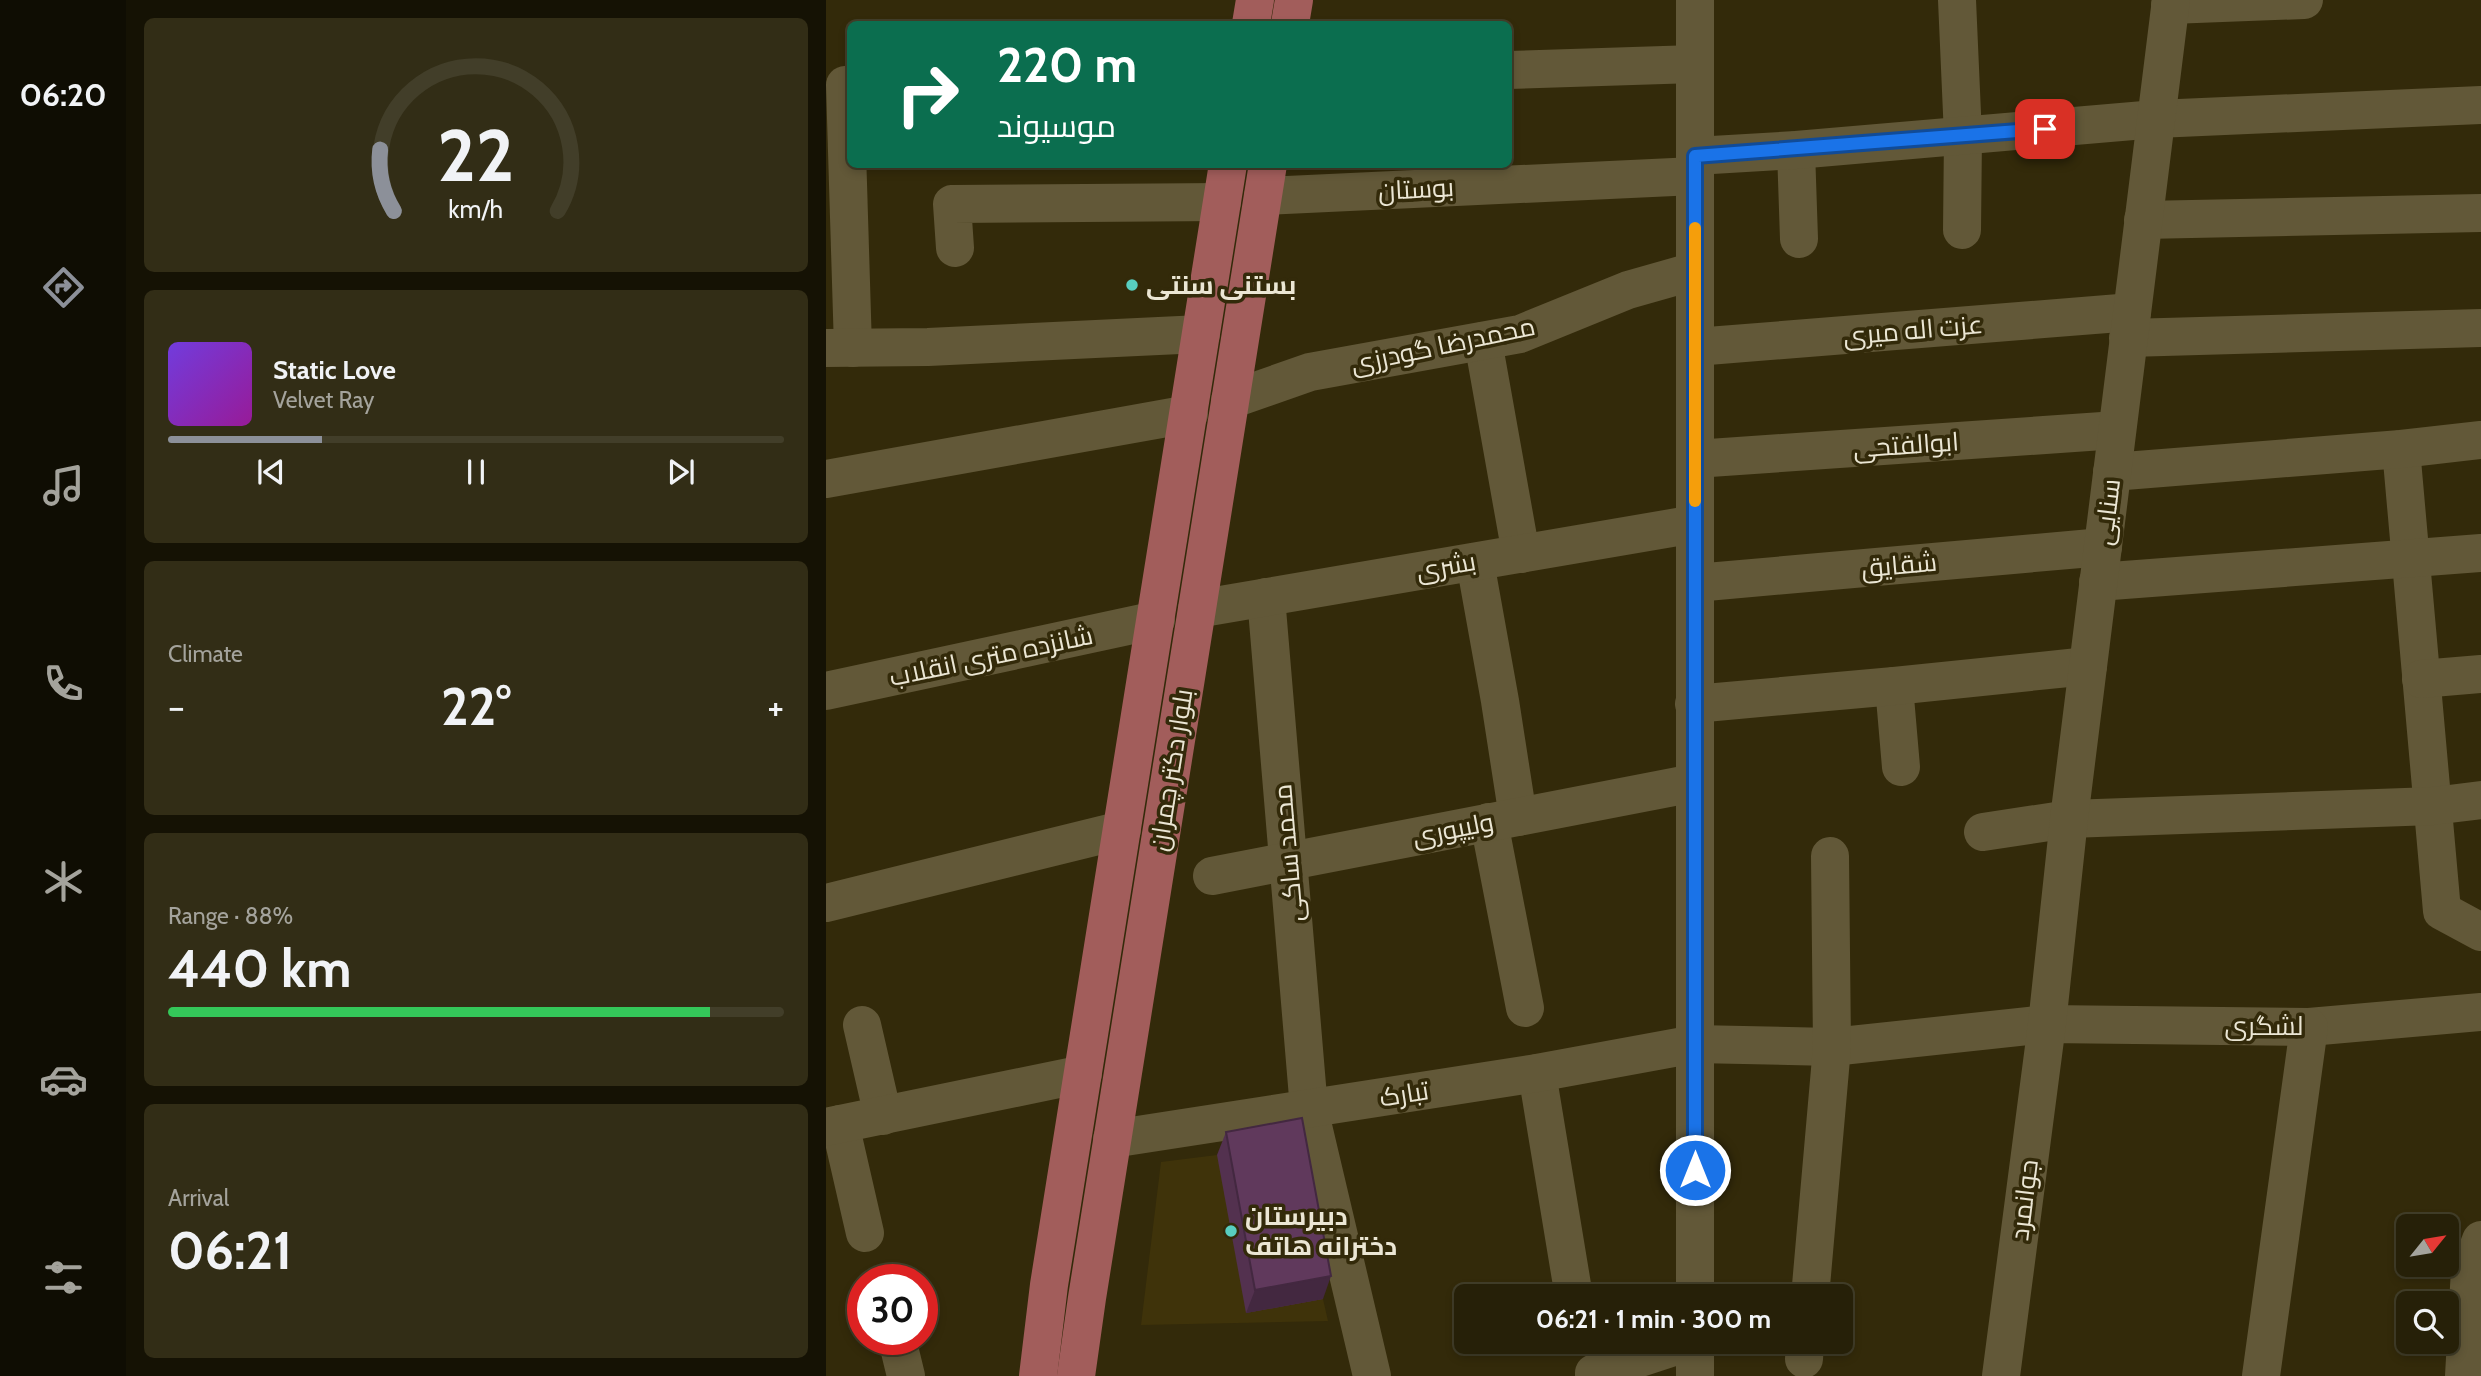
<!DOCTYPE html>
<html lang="en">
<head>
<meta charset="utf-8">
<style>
	body { margin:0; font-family:Cabin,Cairo,sans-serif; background:#322d16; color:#f1f3f6; height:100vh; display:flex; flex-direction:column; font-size:26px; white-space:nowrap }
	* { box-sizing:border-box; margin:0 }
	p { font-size:23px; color:#a4a39c }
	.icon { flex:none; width:38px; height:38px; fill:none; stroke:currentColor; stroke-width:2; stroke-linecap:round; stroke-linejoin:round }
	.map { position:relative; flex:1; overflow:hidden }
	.details { display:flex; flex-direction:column; gap:18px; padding:18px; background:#151204; width:700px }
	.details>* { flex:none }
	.top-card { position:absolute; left:21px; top:21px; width:665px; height:147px; border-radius:10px; box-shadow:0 4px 10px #0003,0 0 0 2px #423e29; background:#0b6e4f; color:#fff; overflow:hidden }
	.needle { width:46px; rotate:60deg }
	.tools { position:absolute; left:1570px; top:1214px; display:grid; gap:14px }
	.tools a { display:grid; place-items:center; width:63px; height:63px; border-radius:10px; background:#262008; box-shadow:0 4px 10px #0003,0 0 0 2px #423e29; font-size:35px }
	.speed { position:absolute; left:21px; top:1264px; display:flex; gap:14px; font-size:35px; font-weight:700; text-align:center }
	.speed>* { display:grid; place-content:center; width:91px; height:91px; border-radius:50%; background:#262008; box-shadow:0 4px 10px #0003,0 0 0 2px #423e29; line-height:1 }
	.speed .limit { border:10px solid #d22; background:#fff; color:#111 }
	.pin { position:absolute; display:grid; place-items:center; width:60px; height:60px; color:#fff; margin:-30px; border-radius:14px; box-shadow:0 4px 10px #0006 }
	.me { position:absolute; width:77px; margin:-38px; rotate:0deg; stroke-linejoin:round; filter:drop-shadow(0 0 5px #0008) }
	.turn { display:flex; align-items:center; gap:24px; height:147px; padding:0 35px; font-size:32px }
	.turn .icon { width:91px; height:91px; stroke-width:2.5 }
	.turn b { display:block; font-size:49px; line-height:60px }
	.big { font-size:52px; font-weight:700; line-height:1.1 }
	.details .card { flex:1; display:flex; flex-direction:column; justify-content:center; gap:10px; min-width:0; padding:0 24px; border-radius:10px; background:#322d16 }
	.details .dial { align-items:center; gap:0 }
	.dial svg { height:182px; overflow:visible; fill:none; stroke:#423e29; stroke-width:7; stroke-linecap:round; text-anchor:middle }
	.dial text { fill:#f1f3f6; stroke:none }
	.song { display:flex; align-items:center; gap:21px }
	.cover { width:84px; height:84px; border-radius:10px; background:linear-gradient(135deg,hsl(260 70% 55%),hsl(300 70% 35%)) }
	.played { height:7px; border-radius:4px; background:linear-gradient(90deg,#8c9099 25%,#423e29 25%) }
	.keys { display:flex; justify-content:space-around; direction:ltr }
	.heat { display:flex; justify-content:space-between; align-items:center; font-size:38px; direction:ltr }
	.charge { height:10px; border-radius:5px; background:linear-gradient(90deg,#34c759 88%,#423e29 0) }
	.trip { position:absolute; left:628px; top:1284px; width:399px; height:70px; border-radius:10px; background:#262008; box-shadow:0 4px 10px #0003,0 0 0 2px #423e29; font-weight:700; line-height:70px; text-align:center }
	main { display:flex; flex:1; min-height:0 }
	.tab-bar { display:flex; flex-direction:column; width:126px; justify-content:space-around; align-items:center; background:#0f0d03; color:#a4a39c }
	.tab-bar .icon { width:49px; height:49px }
	.tab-bar .on { color:#8c9099 }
	.tab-bar b { font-size:32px; color:#f1f3f6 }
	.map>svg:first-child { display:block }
</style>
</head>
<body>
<main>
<nav class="tab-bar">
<b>06:20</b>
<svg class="icon on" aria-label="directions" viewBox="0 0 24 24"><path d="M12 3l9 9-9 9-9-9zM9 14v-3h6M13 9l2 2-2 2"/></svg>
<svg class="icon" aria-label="music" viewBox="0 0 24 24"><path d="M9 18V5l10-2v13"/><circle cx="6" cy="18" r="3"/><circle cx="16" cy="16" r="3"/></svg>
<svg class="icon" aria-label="phone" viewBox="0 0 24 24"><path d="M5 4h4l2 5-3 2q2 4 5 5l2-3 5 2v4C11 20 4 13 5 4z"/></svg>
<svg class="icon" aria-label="climate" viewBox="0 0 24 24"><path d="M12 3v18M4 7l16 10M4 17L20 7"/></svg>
<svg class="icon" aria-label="car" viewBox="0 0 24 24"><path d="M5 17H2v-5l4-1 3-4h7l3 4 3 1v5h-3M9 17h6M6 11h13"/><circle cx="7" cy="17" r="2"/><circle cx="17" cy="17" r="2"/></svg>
<svg class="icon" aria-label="filters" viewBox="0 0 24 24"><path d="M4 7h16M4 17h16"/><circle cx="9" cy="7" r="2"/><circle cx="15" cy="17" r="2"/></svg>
</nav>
<section class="details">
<div class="card dial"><svg viewBox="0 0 100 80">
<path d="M14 69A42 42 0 1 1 86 69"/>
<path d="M14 69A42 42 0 0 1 8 42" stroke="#8c9099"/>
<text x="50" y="56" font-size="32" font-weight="700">22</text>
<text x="50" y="72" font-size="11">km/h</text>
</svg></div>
<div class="card">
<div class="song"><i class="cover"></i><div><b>Static Love</b><p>Velvet Ray</p></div></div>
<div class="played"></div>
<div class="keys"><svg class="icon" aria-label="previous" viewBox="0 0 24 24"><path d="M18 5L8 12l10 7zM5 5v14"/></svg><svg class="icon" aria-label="pause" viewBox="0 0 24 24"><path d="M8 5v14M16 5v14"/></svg><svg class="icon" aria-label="next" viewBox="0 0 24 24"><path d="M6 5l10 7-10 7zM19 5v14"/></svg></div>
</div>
<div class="card"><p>Climate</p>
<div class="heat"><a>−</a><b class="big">22°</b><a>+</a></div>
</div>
<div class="card"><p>Range · 88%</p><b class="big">440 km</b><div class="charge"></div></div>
<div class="card"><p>Arrival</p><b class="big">06:21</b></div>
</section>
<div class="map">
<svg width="1655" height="1376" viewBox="0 0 1655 1376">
	<rect width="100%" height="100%" fill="#332a0a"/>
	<polygon fill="#3f330a" points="391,1155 497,1299 502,1321 315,1325 335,1162"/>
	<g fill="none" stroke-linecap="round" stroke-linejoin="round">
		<g stroke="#625838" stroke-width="38">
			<polyline points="1131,0 1137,136 1136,230"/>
			<polyline points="1344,5 1478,0"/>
			<polyline points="682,70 869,64"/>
			<polyline points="19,85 27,348"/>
			<polyline points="970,150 973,239"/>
			<polyline points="869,156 970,150 1330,119 1655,105"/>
			<polyline points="437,196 869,176"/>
			<polyline points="1317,220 1655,213"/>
			<polyline points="129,248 126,204 396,202"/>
			<polyline points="1302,338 1655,328"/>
			<polyline points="657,341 695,554"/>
			<polyline points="869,347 1306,312"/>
			<polyline points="0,348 102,347 375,334"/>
			<polyline points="404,400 484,372 694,334 802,290 869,271"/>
			<polyline points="1575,449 1616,911 1655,932"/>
			<polyline points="869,459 1291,430"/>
			<polyline points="1286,472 1575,449 1655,440"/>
			<polyline points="0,479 363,414"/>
			<polyline points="649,562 674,701 692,817"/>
			<polyline points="1272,582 1655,553"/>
			<polyline points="869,583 1277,547"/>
			<polyline points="440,597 483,1109 546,1376"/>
			<polyline points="371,609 869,524"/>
			<polyline points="1595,679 1655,674"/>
			<polyline points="1068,686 1075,767"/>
			<polyline points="0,691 330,620"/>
			<polyline points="868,704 1068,686 1262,666"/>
			<polyline points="663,822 699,1008"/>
			<polyline points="1157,832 1243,819 1607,806 1655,800"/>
			<polyline points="386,876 868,783"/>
			<polyline points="0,903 296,830"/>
			<polyline points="36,1025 57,1116"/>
			<polyline points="711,1073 748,1297"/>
			<polyline points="14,1124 39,1233"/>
			<polyline points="0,1127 257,1074"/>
			<polyline points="286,1139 711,1073 869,1044 1006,1047 1221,1024 1483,1027 1655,1012"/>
			<polyline points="869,1297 869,0"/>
			<polyline points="984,1297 1006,1047 1004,856"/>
			<polyline points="71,1339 80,1376"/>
			<polyline points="978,1359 979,1342"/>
			<polyline points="768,1376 768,1373 863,1342"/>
			<polyline points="869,1376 869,1342"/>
			<polyline points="1175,1376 1221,1024 1243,819 1345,0"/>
			<polyline points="1435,1376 1483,1027"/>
			<polyline points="1638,1376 1644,1269 1655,1240"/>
		</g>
		<g stroke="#a25d5b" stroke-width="38">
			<polyline points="425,24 429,0"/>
			<polyline points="464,24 468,0"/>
			<polyline points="212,1376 223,1285 402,164"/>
			<polyline points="250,1376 261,1298 442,164"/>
		</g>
	</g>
	<polygon fill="#53314f" points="400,1132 497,1299 420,1313 391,1155"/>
	<polygon fill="#432840" points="505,1276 497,1299 420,1313 429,1290"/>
	<polygon fill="#60395c" stroke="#432840" stroke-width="2" points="476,1118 505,1276 429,1290 400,1132"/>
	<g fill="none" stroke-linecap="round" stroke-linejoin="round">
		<g stroke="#114b97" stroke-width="18">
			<polyline id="route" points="869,1170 869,156 1219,129"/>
		</g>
		<use href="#route" stroke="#1a73e8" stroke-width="12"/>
		<polyline stroke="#f59e0b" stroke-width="12" points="869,228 869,501"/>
	</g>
	<g fill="#58cec0" stroke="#332a0a" stroke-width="2.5">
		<circle cx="306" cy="285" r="7"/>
		<circle cx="405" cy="1231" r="7"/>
	</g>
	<g text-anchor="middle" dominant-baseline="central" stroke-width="7" stroke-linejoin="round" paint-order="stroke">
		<g font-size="26" fill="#ebe6d4" stroke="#332a0a">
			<text transform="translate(590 189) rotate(-3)">بوستان</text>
			<text transform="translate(1087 330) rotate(-5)">عزت اله میری</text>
			<text transform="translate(617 345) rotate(-12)">محمدرضا گودرزی</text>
			<text transform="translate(1080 445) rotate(-4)">ابوالفتحی</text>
			<text transform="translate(1281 512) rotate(-83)">سنایی</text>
			<text transform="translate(1073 565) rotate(-5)">شقایق</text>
			<text transform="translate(620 566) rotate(-10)">بشری</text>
			<text transform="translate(165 656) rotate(-12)">شانزده متری انقلاب</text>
			<text transform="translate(345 770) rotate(-81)">بلوار دکتر چمران</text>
			<text transform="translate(627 829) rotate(-11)">ولیپوری</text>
			<text transform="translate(462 853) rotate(-95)">محمد ساکی</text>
			<text x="1438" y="1026">لشگری</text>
			<text transform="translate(578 1094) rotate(-9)">تبارک</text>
			<text transform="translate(1198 1200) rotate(-83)">جوانمرد</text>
		</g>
		<g font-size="26" font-weight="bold" fill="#ebe6d4" stroke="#332a0a" text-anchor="start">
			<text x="320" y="285">بستنی سنتی</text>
			<text x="419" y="1216">دبیرستان<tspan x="419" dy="30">دخترانه هاتف</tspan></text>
		</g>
	</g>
</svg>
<div class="tools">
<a><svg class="needle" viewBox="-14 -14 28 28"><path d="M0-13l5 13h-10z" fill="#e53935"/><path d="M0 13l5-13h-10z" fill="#a4a39c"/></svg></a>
<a><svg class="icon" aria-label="search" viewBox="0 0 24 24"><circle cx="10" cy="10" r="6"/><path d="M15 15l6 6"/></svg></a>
</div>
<div class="speed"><div class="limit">30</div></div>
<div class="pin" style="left:1219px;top:129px;background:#d93025"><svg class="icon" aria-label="arrive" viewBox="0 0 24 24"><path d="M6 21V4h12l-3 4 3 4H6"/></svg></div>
<svg class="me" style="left:869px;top:1170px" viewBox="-20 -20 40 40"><circle r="17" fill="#1a73e8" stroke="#fff" stroke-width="3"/><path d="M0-11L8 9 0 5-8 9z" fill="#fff"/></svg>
<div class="trip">06:21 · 1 min · 300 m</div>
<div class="top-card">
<div class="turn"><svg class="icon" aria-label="right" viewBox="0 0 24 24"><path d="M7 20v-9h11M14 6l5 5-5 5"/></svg><div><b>220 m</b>موسیوند</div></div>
</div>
</div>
</main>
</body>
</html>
